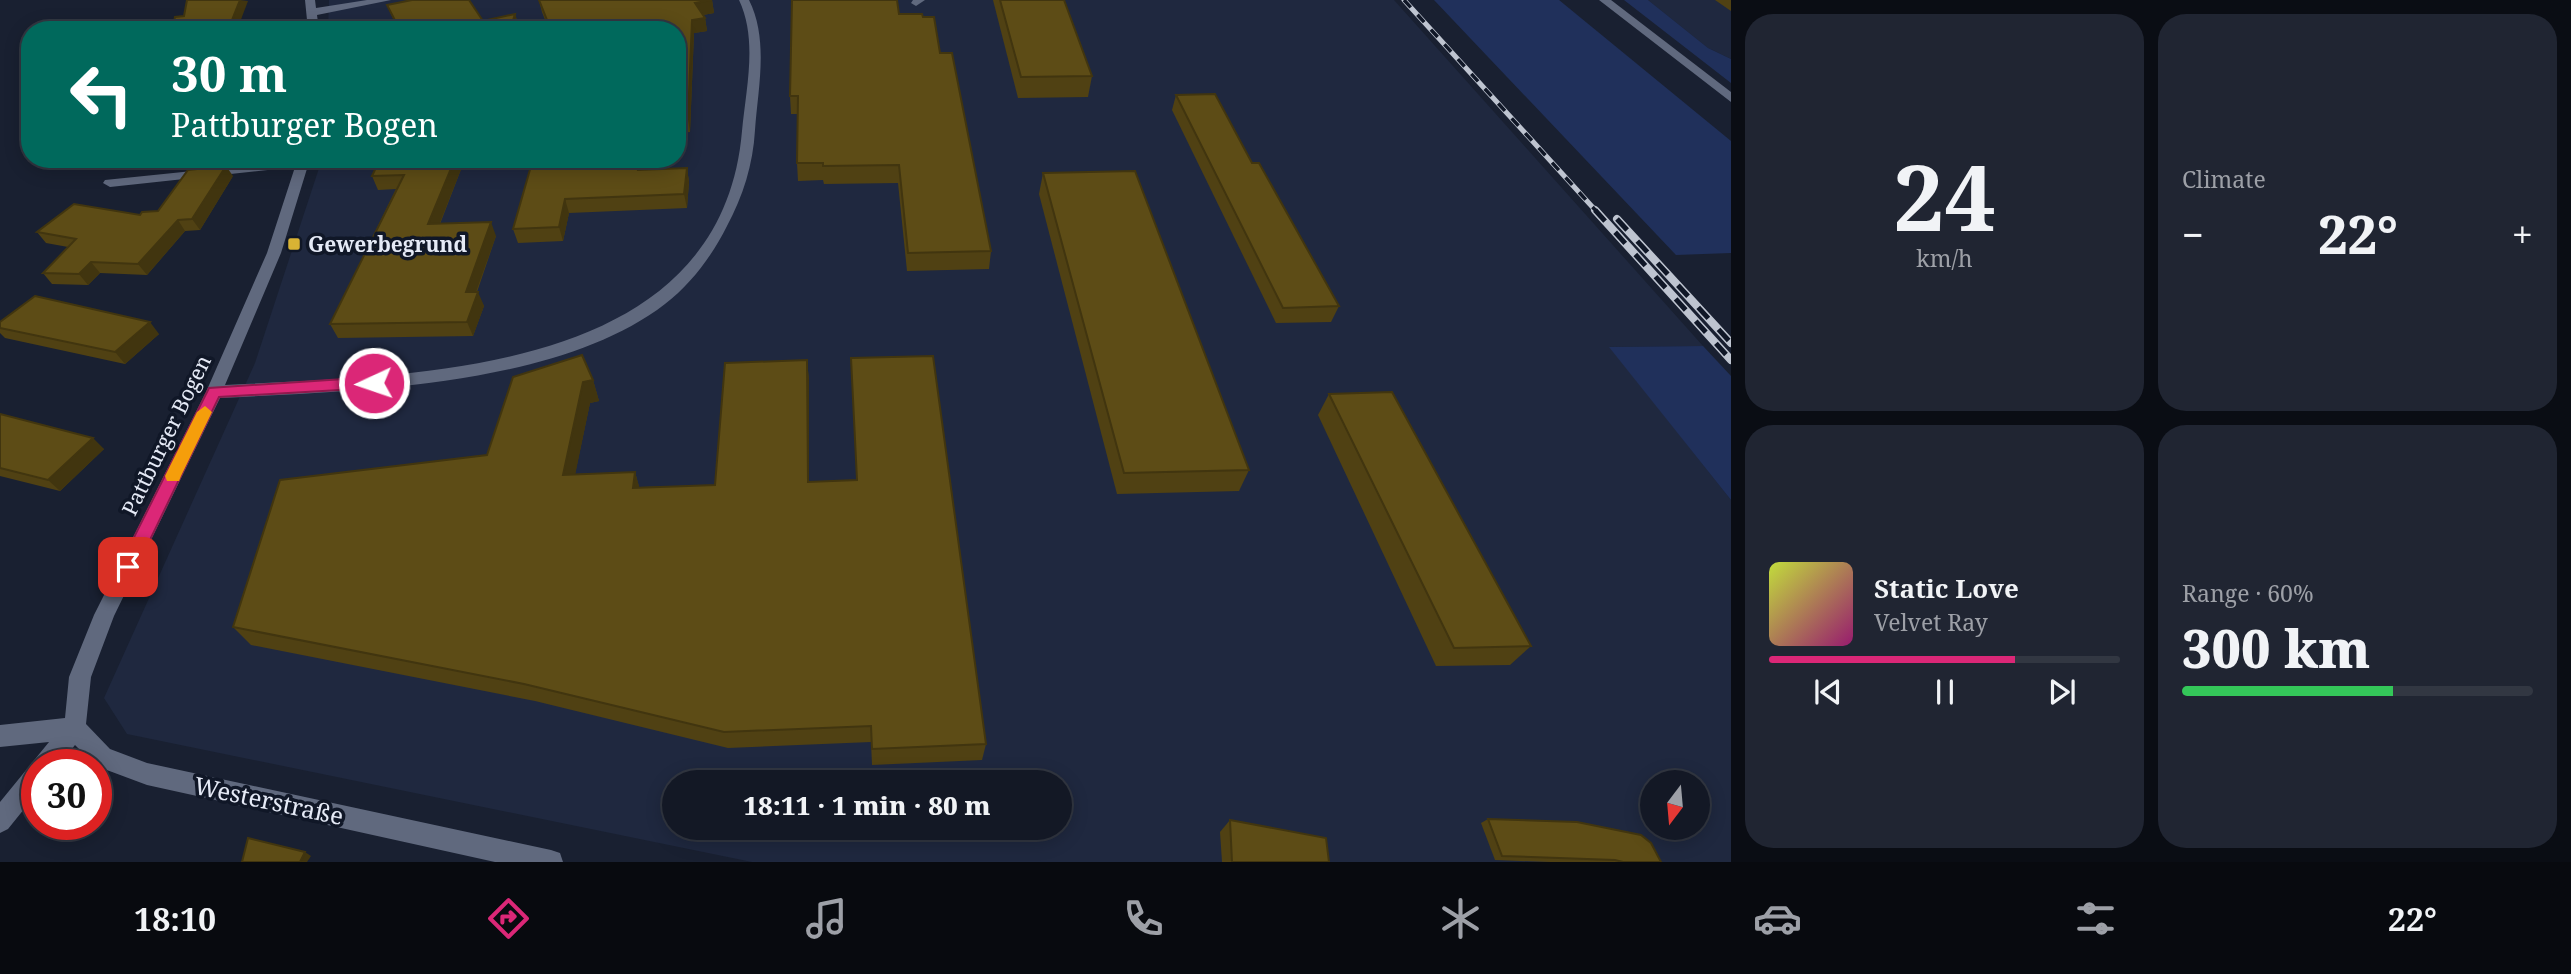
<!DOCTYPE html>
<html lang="en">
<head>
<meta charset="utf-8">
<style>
	body { margin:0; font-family:"Noto Serif",serif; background:#202532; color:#f1f3f6; height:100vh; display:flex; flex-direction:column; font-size:26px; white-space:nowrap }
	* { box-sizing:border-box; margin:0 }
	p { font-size:23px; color:#9da0a7 }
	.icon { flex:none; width:38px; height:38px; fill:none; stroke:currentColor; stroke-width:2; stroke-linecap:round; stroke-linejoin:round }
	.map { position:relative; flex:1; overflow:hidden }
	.details { display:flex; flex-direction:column; gap:14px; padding:14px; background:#0a0d14; width:840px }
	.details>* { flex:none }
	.top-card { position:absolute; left:21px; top:21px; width:665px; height:147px; border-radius:28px; box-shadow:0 4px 18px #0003,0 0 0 2px #323742; background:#00695c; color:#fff; overflow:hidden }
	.needle { width:46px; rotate:196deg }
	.buttons { position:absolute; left:1640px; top:770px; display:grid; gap:14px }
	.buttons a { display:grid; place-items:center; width:70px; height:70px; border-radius:50%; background:#131825; box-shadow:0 4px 18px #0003,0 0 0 2px #323742; font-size:35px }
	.speed { position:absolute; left:21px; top:749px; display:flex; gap:14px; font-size:35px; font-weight:700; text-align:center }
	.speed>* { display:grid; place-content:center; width:91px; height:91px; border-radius:50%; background:#131825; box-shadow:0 4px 18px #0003,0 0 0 2px #323742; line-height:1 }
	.speed .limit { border:10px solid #d22; background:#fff; color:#111 }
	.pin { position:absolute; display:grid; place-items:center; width:60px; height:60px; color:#fff; margin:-30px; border-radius:14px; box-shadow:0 4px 10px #0006 }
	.me { position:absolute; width:77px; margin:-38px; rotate:267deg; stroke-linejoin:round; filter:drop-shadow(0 0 5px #0008) }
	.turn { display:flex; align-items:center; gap:24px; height:147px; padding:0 35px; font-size:32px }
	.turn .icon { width:91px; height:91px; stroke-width:2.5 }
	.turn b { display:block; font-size:49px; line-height:60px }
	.big { font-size:52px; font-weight:800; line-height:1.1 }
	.details .card { flex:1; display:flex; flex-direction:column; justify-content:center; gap:10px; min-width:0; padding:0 24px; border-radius:28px; background:#202532 }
	.details .dial { align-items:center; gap:0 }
	.dial b { font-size:91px; line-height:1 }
	.song { display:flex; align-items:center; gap:21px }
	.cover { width:84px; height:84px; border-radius:10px; background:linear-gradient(135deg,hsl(70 70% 55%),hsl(320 70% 35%)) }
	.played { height:7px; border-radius:4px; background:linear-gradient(90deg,#db2777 70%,#323742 70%) }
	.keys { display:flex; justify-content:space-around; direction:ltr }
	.heat { display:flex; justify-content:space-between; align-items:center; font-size:38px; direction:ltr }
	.charge { height:10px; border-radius:5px; background:linear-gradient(90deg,#34c759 60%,#323742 0) }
	.details .tiles { flex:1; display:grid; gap:14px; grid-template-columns:repeat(2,1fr) }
	.trip { position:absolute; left:662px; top:770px; width:410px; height:70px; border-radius:35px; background:#131825; box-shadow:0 4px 18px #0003,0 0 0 2px #323742; font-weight:800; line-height:70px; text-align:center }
	.dock { display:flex; height:112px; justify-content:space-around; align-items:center; background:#080a0f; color:#9da0a7 }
	.dock .icon { width:49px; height:49px }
	.dock .selected { color:#db2777 }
	.dock b { font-size:32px; color:#f1f3f6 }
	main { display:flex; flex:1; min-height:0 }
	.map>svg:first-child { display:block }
</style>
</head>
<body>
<main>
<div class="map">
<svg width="1731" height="862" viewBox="0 0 1731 862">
	<rect width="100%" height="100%" fill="#192031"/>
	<g fill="#1f283f" fill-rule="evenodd">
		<path d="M329 0H1394L1703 346 1610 347 1731 500V862H752L127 734 104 698 255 363 322 159H677V30H328ZM674 782H1059V828H674ZM1652 782H1698V828H1652Z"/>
		<polygon points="1648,0 1731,0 1731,59 1708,48"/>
	</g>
	<g fill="#20305b">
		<polygon points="1434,0 1559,0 1731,141 1731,253 1676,255"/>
		<polygon points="1624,0 1648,0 1708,48 1731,59 1731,83"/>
		<polygon points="1703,346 1731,376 1731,500 1609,347"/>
	</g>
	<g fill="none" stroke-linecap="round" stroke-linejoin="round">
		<polygon fill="#60697e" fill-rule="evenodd" points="925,0 916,6 911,3 913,0"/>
		<g fill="#60697e" fill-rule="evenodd">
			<polygon points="305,0 315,0 316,8 367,0 391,0 317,15 319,30 308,30"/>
			<path d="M739 0H749C769 40 758 88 755 130 753 165 743 196 727 226 712 256 691 284 665 304 556 388 353 391 220 398L114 616 91 677 86 724 110 749 147 763 551 850 560 853 563 862H495L147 785 96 766 75 745 59 765H37V793L8 829 0 833V802L49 742 0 747V725L65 718 69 677 94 615 206 392 267 253 295 167 110 187 103 183 105 180 310 159 281 253 225 385C410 375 721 379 742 131 746 88 758 40 739 0Z"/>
		</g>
		<polygon fill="#60697e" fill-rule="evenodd" points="1599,0 1611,0 1731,92 1731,102"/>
		<g stroke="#bec4d0" stroke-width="5">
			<polyline id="rail-far1" points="1404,0 1597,212"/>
		</g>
		<g stroke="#bec4d0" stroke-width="8">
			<g id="rail">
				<polyline points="1595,210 1731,360"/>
				<polyline points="1617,219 1731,343"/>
			</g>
		</g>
		<use href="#rail-far1" stroke="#101727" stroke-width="3.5" stroke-dasharray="10" stroke-linecap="butt"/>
		<use href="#rail" stroke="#101727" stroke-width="5" stroke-dasharray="15" stroke-linecap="butt"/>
	</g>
	<g fill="#504113">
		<polygon points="539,0 712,0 714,13 703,15 705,18 707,31 694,33 690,132 677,133 677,30 549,30 542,12"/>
		<polygon points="993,0 1064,0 1092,76 1088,97 1018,98"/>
		<polygon points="1715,0 1731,0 1731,11"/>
		<polygon points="387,5 483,21 515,14 519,27 518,30 398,30"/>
		<polygon points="899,14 923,17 940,53 991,251 989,269 907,271 898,183 824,184 823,180 798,181 797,163 798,114 791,114 790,96"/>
		<polygon points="1176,95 1252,163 1339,306 1331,322 1276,323 1172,110"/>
		<polygon points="200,159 240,159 238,164 205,167"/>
		<polygon points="380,159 465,159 440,224 496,236 477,292 484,306 473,336 338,338 330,324 396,189 378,190 372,176"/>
		<polygon points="533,159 642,170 687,168 689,182 687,208 569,213 563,241 518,243 513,229"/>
		<polygon points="1043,173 1249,470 1239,491 1117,494 1039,194"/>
		<polygon points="233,176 200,230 185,231 147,275 100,273 88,285 52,284 43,273 68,247 46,243 37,232 158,211"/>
		<polygon points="0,322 159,334 125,364 5,338 0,333"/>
		<polygon points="851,358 986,744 982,760 872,765 871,742 728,748 535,701 251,645 233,627 487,455 593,380 599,401 590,403 575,474 635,472 639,487 715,485 807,360 809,381 809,482 857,480"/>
		<polygon points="1329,394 1531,646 1510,665 1436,666 1318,415"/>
		<polygon points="0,414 104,449 60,491 0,476"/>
		<polygon points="1488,819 1661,862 1550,862 1495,860 1481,823"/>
		<polygon points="1230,820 1329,862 1222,862 1220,832"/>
	</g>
	<g fill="#41350f">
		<polygon points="240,0 248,1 237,30 228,30"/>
		<polygon points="712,0 714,13 697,16 695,3"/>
		<polygon points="515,14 519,27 518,30 510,30"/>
		<polygon points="705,18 707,31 694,33 690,132 688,119 692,20"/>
		<polygon points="455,159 465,159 434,238 428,224"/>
		<polygon points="639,159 643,159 641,184 638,170"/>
		<polygon points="226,166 233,176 200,230 192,219"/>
		<polygon points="687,168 689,182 687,208 684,194"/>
		<polygon points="565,199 569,213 563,241 559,227"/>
		<polygon points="178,220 185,231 147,275 138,264"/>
		<polygon points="491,222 496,236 471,306 466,292"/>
		<polygon points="91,262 100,273 88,285 79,274"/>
		<polygon points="478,292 484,306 473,336 467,322"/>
		<polygon points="150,322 159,334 125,364 115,352"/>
		<polygon points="807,360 809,381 809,502 808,482"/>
		<polygon points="593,380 599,401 590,403 571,495 563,475 583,382"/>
		<polygon points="93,438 104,449 60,491 48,480"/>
		<polygon points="635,472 641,493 633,488"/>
		<polygon points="305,852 311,856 307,862 300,862"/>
	</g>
	<g fill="#5d4c16" stroke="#41350f" stroke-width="2">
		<polygon points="187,0 240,0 228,30 172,30 175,17 184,16"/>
		<polygon points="412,0 469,0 483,21 515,14 510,30 400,30 387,5"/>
		<polygon points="539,0 712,0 695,3 705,18 692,20 688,119 677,119 677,30 551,30"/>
		<polygon points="792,0 897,0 899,14 922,14 923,17 934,17 940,53 952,53 991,251 908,253 899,165 823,166 823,163 797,163 798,96 790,96"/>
		<polygon points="1000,0 1064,0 1092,76 1021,77"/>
		<polygon points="1215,94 1252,163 1259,163 1339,306 1283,308 1176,95"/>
		<polygon points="380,159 455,159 428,224 491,222 466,292 478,292 467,322 330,324 404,175 372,176"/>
		<polygon points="533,159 639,159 638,170 687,168 684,194 565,199 559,227 513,229"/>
		<polygon points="226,166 192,219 178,220 138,264 91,262 79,274 43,273 76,239 37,232 74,204 140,215 142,212 158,211 188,170"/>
		<polygon points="1135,171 1249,470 1124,473 1043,173"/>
		<polygon points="35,296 150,322 115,352 0,328 0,322"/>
		<polygon points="582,355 593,380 583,382 563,475 635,472 633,488 715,485 725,363 807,360 808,482 857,480 851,358 933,356 986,744 872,749 871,726 724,732 524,684 233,627 280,480 487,455 513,377"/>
		<polygon points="1392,392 1531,646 1454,648 1329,394"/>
		<polygon points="0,414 93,438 48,480 0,468"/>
		<polygon points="1488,819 1577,822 1641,835 1651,843 1661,862 1623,862 1615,860 1502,856"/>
		<polygon points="1230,820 1326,838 1329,862 1232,862"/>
		<polygon points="248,838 305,852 300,862 242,862"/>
	</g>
	<polygon fill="#db2777" stroke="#8e194d" stroke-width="2" points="374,377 382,383 374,388 219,397 134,573 128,575 121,573 119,567 209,388"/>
	<polygon fill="#f59e0b" points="205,406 212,412 181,476 179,481 167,481 165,476 197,412"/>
	<rect fill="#d9b334" stroke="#101727" stroke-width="2.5" x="287" y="237" width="14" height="14" rx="3.5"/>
	<g text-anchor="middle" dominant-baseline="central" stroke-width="7" stroke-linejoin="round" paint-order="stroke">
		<g font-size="21" font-weight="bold" fill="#e5eaf6" stroke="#101727" text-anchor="start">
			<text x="308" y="244">Gewerbegrund</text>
		</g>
		<g font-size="21" fill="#e5eaf6" stroke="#101727">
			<text transform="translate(166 435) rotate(-64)">Pattburger Bogen</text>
		</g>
		<g font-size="24" fill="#e5eaf6" stroke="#101727">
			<text transform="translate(269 800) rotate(12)">Westerstraße</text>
		</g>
	</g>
</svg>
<div class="buttons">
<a><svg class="needle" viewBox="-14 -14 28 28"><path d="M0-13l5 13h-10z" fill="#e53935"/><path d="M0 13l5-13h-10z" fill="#9da0a7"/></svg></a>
</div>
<div class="speed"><div class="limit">30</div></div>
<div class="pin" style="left:128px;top:567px;background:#d93025"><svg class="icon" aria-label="arrive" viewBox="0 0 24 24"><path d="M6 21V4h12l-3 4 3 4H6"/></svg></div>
<svg class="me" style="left:374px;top:383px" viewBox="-20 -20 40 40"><circle r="17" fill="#db2777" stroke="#fff" stroke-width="3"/><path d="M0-11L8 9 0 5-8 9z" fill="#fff"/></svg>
<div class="trip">18:11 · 1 min · 80 m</div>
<div class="top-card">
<div class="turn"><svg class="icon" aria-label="left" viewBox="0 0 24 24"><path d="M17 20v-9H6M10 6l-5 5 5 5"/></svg><div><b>30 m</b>Pattburger Bogen</div></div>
</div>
</div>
<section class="details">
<div class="tiles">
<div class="card dial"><b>24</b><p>km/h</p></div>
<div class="card"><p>Climate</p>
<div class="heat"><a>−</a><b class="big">22°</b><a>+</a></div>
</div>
<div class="card">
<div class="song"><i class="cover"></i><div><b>Static Love</b><p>Velvet Ray</p></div></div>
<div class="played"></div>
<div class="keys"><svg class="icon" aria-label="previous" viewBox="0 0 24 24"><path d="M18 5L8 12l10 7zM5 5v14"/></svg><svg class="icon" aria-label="pause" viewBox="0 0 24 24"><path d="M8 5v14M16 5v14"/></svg><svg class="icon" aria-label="next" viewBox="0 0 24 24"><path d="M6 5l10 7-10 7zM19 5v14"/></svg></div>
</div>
<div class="card"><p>Range · 60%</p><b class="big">300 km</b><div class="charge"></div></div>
</div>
</section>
</main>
<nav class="dock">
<b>18:10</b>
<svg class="icon selected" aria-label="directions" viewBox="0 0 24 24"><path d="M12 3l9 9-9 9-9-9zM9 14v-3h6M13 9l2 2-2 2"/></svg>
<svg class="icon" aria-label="music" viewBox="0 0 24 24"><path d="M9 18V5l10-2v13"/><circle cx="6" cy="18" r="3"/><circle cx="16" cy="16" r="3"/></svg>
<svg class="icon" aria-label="phone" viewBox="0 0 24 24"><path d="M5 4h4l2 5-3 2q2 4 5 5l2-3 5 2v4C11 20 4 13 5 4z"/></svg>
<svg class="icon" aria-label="climate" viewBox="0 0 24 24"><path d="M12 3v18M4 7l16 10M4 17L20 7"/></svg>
<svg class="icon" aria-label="car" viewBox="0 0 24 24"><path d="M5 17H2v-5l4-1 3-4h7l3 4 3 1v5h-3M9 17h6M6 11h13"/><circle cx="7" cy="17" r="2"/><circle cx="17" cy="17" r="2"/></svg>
<svg class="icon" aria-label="filters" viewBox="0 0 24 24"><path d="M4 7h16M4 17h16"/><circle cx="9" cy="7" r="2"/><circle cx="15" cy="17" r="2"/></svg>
<b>22°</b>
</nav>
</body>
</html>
